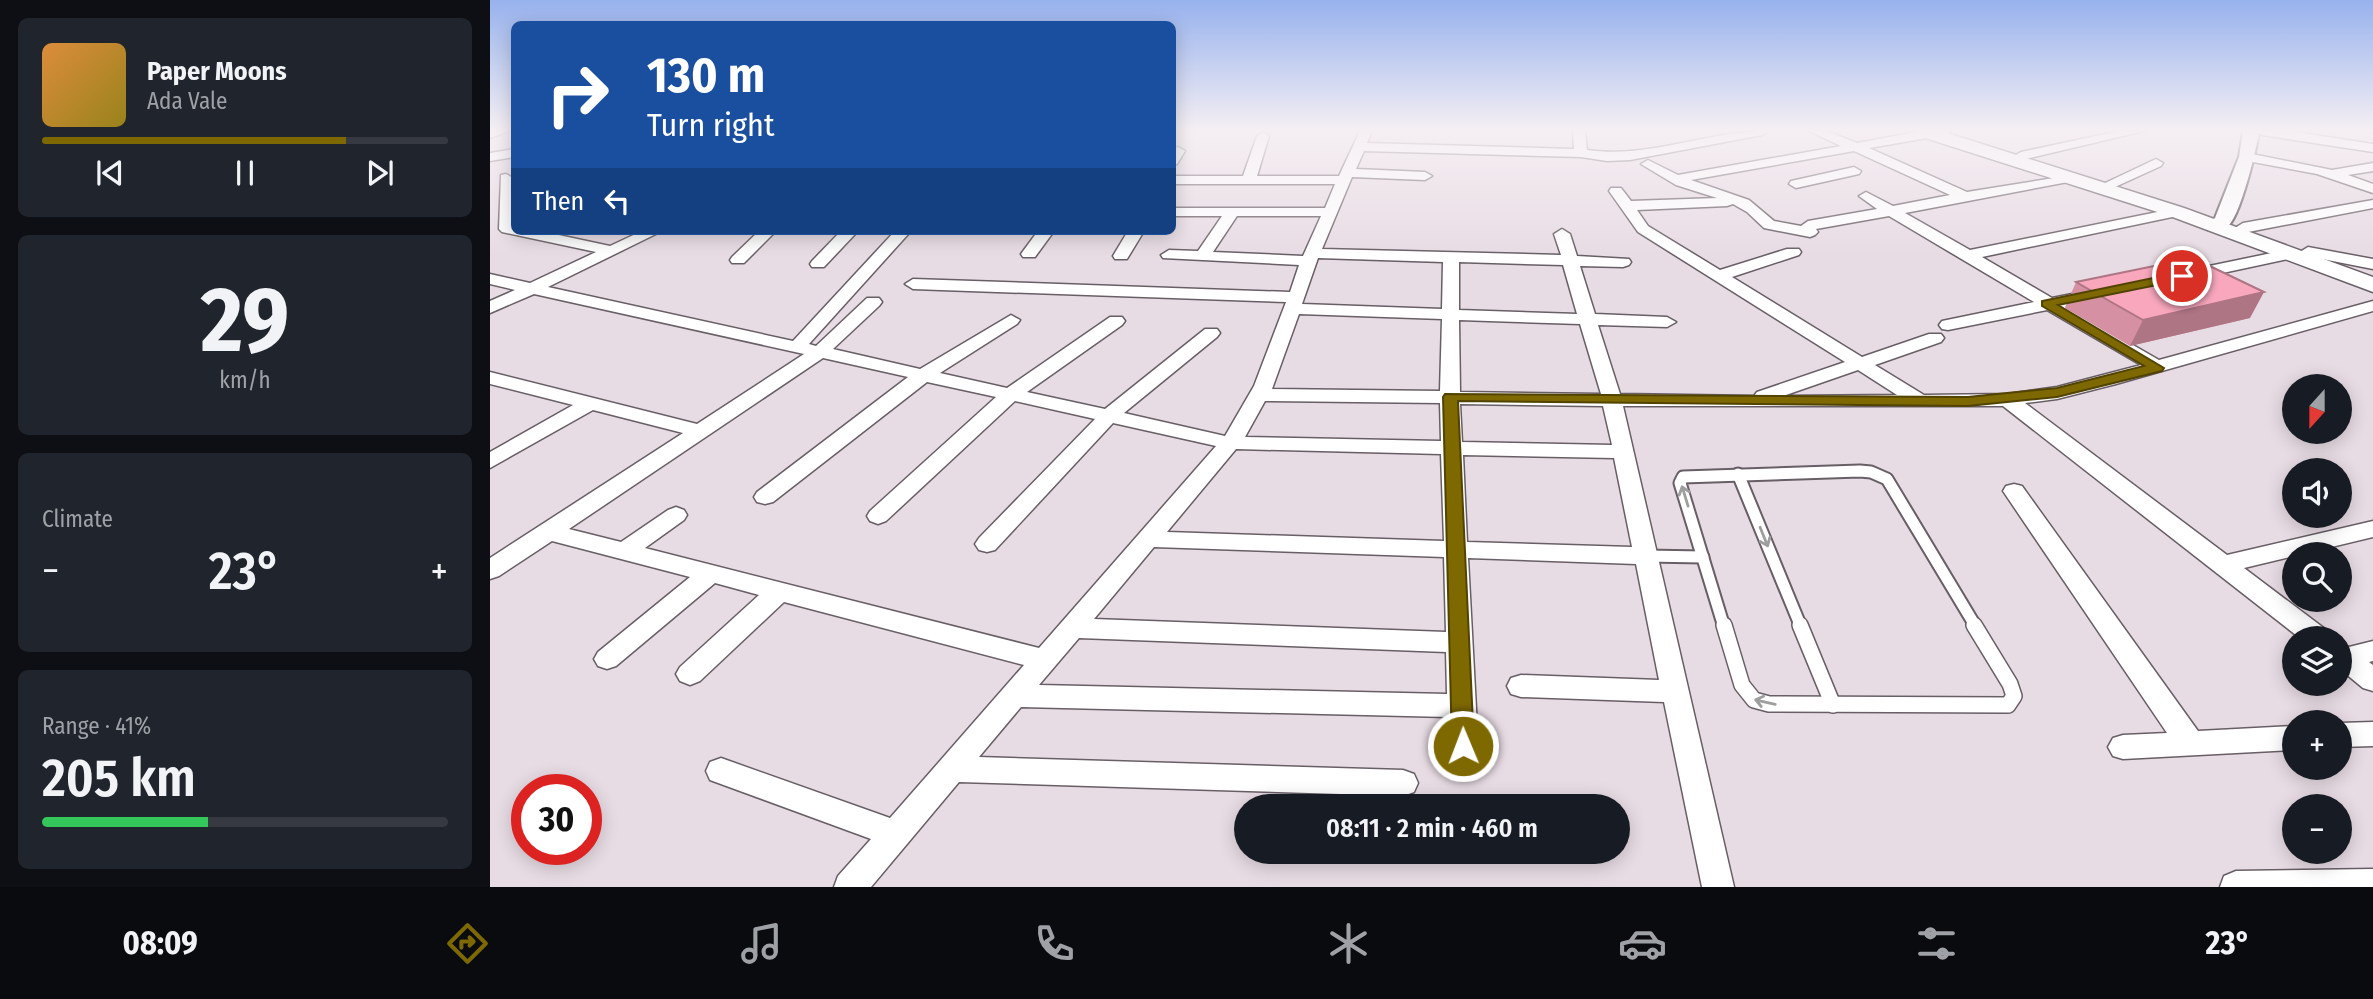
<!DOCTYPE html>
<html lang="en">
<head>
<meta charset="utf-8">
<style>
	body { margin:0; font-family:"Fira Sans Condensed",sans-serif; background:#20242c; color:#f1f3f6; height:100vh; display:flex; flex-direction:column; font-size:26px; white-space:nowrap }
	* { box-sizing:border-box; margin:0 }
	p { font-size:23px; color:#9ea1a6 }
	.icon { flex:none; width:38px; height:38px; fill:none; stroke:currentColor; stroke-width:2; stroke-linecap:round; stroke-linejoin:round }
	.map { position:relative; flex:1; overflow:hidden }
	.details { display:flex; flex-direction:column; gap:18px; padding:18px; background:#0d0f14; width:490px }
	.details>* { flex:none }
	.banner { position:absolute; left:21px; top:21px; width:665px; height:214px; border-radius:10px; box-shadow:0 4px 18px #0003; background:#1a4fa0; color:#fff; overflow:hidden }
	.needle { width:46px; rotate:201deg }
	.buttons { position:absolute; left:1792px; top:374px; display:grid; gap:14px }
	.buttons a { display:grid; place-items:center; width:70px; height:70px; border-radius:50%; background:#171b24; box-shadow:0 4px 18px #0003; font-size:35px }
	.speed { position:absolute; left:21px; top:774px; display:flex; gap:14px; font-size:35px; font-weight:700; text-align:center }
	.speed>* { display:grid; place-content:center; width:91px; height:91px; border-radius:50%; background:#171b24; box-shadow:0 4px 18px #0003; line-height:1 }
	.speed .limit { border:10px solid #d22; background:#fff; color:#111 }
	.pin { position:absolute; display:grid; place-items:center; width:60px; height:60px; color:#fff; margin:-30px; border:4px solid #fff; border-radius:50%; box-shadow:0 2px 7px #0007 }
	.me { position:absolute; width:77px; margin:-38px; rotate:359deg; stroke-linejoin:round; filter:drop-shadow(0 0 5px #0008) }
	.turn { display:flex; align-items:center; gap:24px; height:147px; padding:0 21px; font-size:32px }
	.turn .icon { width:91px; height:91px; stroke-width:2.5 }
	.turn b { display:block; font-size:49px; line-height:60px }
	.then { display:flex; align-items:center; height:66px; padding:0 21px; background:#0003; gap:14px; font-size:26px }
	.big { font-size:52px; font-weight:600; line-height:1.1 }
	.details .card { flex:1; display:flex; flex-direction:column; justify-content:center; gap:10px; min-width:0; padding:0 24px; border-radius:10px; background:#20242c }
	.details .dial { align-items:center; gap:0 }
	.dial b { font-size:91px; line-height:1 }
	.song { display:flex; align-items:center; gap:21px }
	.cover { width:84px; height:84px; border-radius:10px; background:linear-gradient(135deg,hsl(30 70% 55%),hsl(50 70% 35%)) }
	.played { height:7px; border-radius:4px; background:linear-gradient(90deg,#7e6800 75%,#363941 75%) }
	.keys { display:flex; justify-content:space-around; direction:ltr }
	.heat { display:flex; justify-content:space-between; align-items:center; font-size:38px; direction:ltr }
	.charge { height:10px; border-radius:5px; background:linear-gradient(90deg,#34c759 41%,#363941 0) }
	.trip { position:absolute; left:744px; top:794px; width:396px; height:70px; border-radius:35px; background:#171b24; box-shadow:0 4px 18px #0003; font-weight:600; line-height:70px; text-align:center }
	.tabs { display:flex; height:112px; justify-content:space-around; align-items:center; background:#090b0e; color:#9ea1a6 }
	.tabs .icon { width:49px; height:49px }
	.tabs .active { color:#7e6800 }
	.tabs b { font-size:32px; color:#f1f3f6 }
	main { display:flex; flex:1; min-height:0 }
	.map>svg:first-child { display:block }
</style>
</head>
<body>
<main>
<section class="details">
<div class="card">
<div class="song"><i class="cover"></i><div><b>Paper Moons</b><p>Ada Vale</p></div></div>
<div class="played"></div>
<div class="keys"><svg class="icon" aria-label="previous" viewBox="0 0 24 24"><path d="M18 5L8 12l10 7zM5 5v14"/></svg><svg class="icon" aria-label="pause" viewBox="0 0 24 24"><path d="M8 5v14M16 5v14"/></svg><svg class="icon" aria-label="next" viewBox="0 0 24 24"><path d="M6 5l10 7-10 7zM19 5v14"/></svg></div>
</div>
<div class="card dial"><b>29</b><p>km/h</p></div>
<div class="card"><p>Climate</p>
<div class="heat"><a>−</a><b class="big">23°</b><a>+</a></div>
</div>
<div class="card"><p>Range · 41%</p><b class="big">205 km</b><div class="charge"></div></div>
</section>
<div class="map">
<svg width="1883" height="887" viewBox="0 0 1883 887">
	<rect width="100%" height="100%" fill="#e8dce4"/>
	<g fill="none" stroke-linecap="round" stroke-linejoin="round">
		<g stroke="#685e65" stroke-width="15">
			<g id="service-far1">
				<polyline points="1248,474 1311,627"/>
				<polyline points="1156,556 1213,557"/>
				<polyline points="1234,627 1190,483 1193,477 1370,471 1381,472 1397,479 1486,627"/>
			</g>
		</g>
		<g stroke="#685e65" stroke-width="18">
			<g id="service">
				<polyline points="1234,625 1252,685 1264,700 1279,704 1518,705 1524,696 1520,684 1484,625"/>
				<polyline points="1310,625 1343,705"/>
			</g>
		</g>
		<g stroke="#685e65" stroke-width="3">
			<g id="minor">
				<polygon points="0,131 20,131 0,138"/>
				<path d="M870 131H882L877 143 1084 149 1083 131H1095L1097 150C1158 159 1217 131 1278 131L1272 135 1140 160 1117 161 1091 157 874 151 866 169 935 172 942 176 935 180 862 177 832 249 1071 255 1064 234 1072 229 1080 234 1087 256 1139 259 1141 262 1139 265 1133 267 1090 266 1105 314 1177 317 1186 322 1177 327 1108 325 1130 394 1264 396 1267 392 1355 362 1148 232 1119 191 1121 188H1131L1141 201 1227 198 1186 185 1151 164 1158 160 1188 175 1351 146 1319 131H1337L1367 143 1432 131H1461L1455 135 1379 148 1477 192 1583 175 1585 178 1578 182 1415 213 1480 250 1687 208 1692 209 1694 212 1692 215 1687 216 1492 257 1562 298 1607 289 1613 290 1615 294 1613 298 1575 306 1669 360 1883 301V311L1626 384 1567 399 1535 403 1737 555 1883 521V537L1754 568 1839 632 1843 639H1811L1513 406H1133L1244 887H1212L1174 702 1031 697 1021 694 1017 686 1021 678 1031 675 1169 680 1146 564 978 558 988 746 983 755 973 758 963 755 958 746V717L531 707 489 757 913 770 924 774 928 783 924 792 913 796 469 782 381 887H344L348 876 381 839 220 780 216 771 220 762 231 758 400 818 534 665 294 602 210 681 200 685 190 681 186 674 190 667 269 595 225 583 126 666 117 669 108 666 104 659 108 652 200 577 62 541 9 576 0 579V558L193 433 103 410 0 468V452L83 405 0 384V372L207 424 314 354 44 294 0 313V301L25 290 0 284V274L40 283 106 252 12 232 9 229 11 175 16 174 23 178 24 231H50L120 246 152 231H172L58 287 303 341 405 231H421L319 344 326 346 377 298H389L392 302 389 306 343 349 430 369 521 315 530 320 527 324 450 373 517 388 620 317H632L635 321 632 325 537 392 615 409 715 329H727L730 333 727 337 634 413 735 436 764 386 796 302 423 289 415 284 423 279 800 292 809 265 673 258 671 255 679 250 708 251 732 216H682V208H835L845 184H682V176H753L767 136 773 132 779 136 767 176H849ZM1364 151 1460 195 1403 206 1376 192 1369 196 1387 209 1318 221 1311 226 1284 221 1259 200 1201 180ZM1243 204 1257 212 1274 228 1320 237 1325 235 1328 232 1326 229 1399 216 1544 302 1452 321 1449 325 1452 329 1458 330 1557 310 1651 365 1567 387 1518 394 1434 395 1385 365 1451 342 1454 338 1451 334H1439L1372 357 1242 277 1309 255 1311 252 1309 249H1297L1230 270 1158 226 1147 210 1237 206ZM747 216H831L813 256 723 252ZM828 258 953 262 952 309 812 304ZM969 262 1073 265 1087 314 969 310ZM809 314 952 319 950 391 782 389ZM969 320 1090 324 1111 394 970 392ZM333 358 418 377 267 492 264 497 267 502 275 504 283 502 437 382 506 397 380 511 377 516 380 521 388 524 396 521 525 401 605 419 489 538 485 544 489 550 497 552 505 550 623 423 726 446 549 648 155 548 194 520 197 515 194 510 186 507 178 510 131 542 79 529ZM1368 370 1407 395 1293 396ZM775 401 950 403 951 441 755 437ZM970 404 1113 406 1122 445 972 442ZM746 449 951 454 954 541 677 532ZM973 455 1124 458 1142 547 977 542ZM664 547 954 557 956 632 604 619ZM589 638 956 652 957 694 549 685Z"/>
				<polygon points="1629,131 1654,131 1531,160 1524,156 1531,152"/>
				<polygon points="1766,131 1799,131 1883,144 1883,152 1772,135"/>
				<polygon points="688,147 695,151 687,164 682,165 682,149"/>
				<polygon points="24,149 24,157 0,161 0,153"/>
				<polygon points="1757,153 1842,170 1883,163 1883,171 1858,175 1883,184 1883,193 1827,174 1752,160 1750,157"/>
				<polygon points="1666,159 1673,163 1671,166 1625,187 1615,187 1613,184"/>
				<polygon points="1364,167 1371,171 1369,174 1306,188 1299,184 1301,181"/>
				<polygon points="1883,200 1883,208 1753,233 1745,228 1753,223"/>
				<polygon points="269,231 286,231 254,263 242,263 240,260 242,257"/>
				<polygon points="351,231 368,231 334,267 322,267 320,264 322,261"/>
				<polygon points="548,231 564,231 545,257 533,257 531,254"/>
				<polygon points="638,231 654,231 637,259 625,259 623,256"/>
				<polygon points="1818,247 1883,259 1883,269 1812,255 1810,252"/>
				<polygon points="1801,249 1807,251 1809,254 1807,257 1700,280 1692,275 1700,270"/>
				<polygon points="1524,484 1532,486 1708,731 1804,726 1804,750 1633,759 1623,756 1618,747 1623,738 1633,735 1677,733 1513,491 1516,486"/>
				<polygon points="1883,641 1883,661 1879,662 1883,665 1883,691 1873,688 1850,669 1850,644 1859,647"/>
				<polygon points="1883,722 1883,746 1850,747 1850,723"/>
				<polygon points="1883,869 1883,887 1730,887 1734,876 1746,871"/>
			</g>
		</g>
		<g stroke="#685e65" stroke-width="4">
			<path id="tertiary" d="M1753 131H1769C1767 148 1750 217 1738 226 1732 230 1724 231 1717 229L1715 225 1725 218 1749 157Z"/>
		</g>
		<g stroke="#685e65" stroke-width="3">
			<polygon id="secondary" points="1423,131 1451,131 1694,208 1883,277 1883,292 1680,216 1426,135"/>
		</g>
		<use href="#service-far1" stroke="#fff" stroke-width="11"/>
		<use href="#service" stroke="#fff" stroke-width="15"/>
		<use href="#minor" fill="#fff" fill-rule="evenodd"/>
		<use href="#tertiary" fill="#fff" fill-rule="evenodd"/>
		<use href="#secondary" fill="#fff" fill-rule="evenodd"/>
	</g>
	<polygon fill="#d590a3" points="1586,282 1760,318 1640,346 1575,308"/>
	<polygon fill="#ae7584" points="1774,292 1760,318 1640,346 1653,320"/>
	<polygon fill="#f8a7bd" stroke="#ae7584" stroke-width="2" points="1703,258 1774,292 1653,320 1586,282"/>
	<defs><path id="oneway-shaft" d="M-6 0H5M1.5-3L5.5 0L1.5 3" fill="none" stroke-width="1.6" stroke-linecap="round" stroke-linejoin="round" transform="scale(1.75)"/></defs>
	<g stroke="#9f9e9f">
		<use href="#oneway-shaft" transform="translate(1195 496) rotate(-107)"/>
		<use href="#oneway-shaft" transform="translate(1274 537) rotate(68)"/>
		<use href="#oneway-shaft" transform="translate(1275 702) rotate(-167)"/>
	</g>
	<linearGradient id="sky" x2="0" y2="1"><stop stop-color="#97b2ed"/><stop offset="0.51" stop-color="#f5eff3"/><stop offset="1" stop-color="#f5eff3" stop-opacity="0"/></linearGradient>
	<rect width="1883" height="255" fill="url(#sky)"/>
	<polygon fill="#7e6800" stroke="#524400" stroke-width="2" points="1692,272 1697,273 1697,279 1568,305 1674,368 1672,371 1567,397 1478,406 968,401 984,746 981,753 973,756 965,753 962,746 953,397 955,394 1478,397 1567,388 1654,366 1552,306 1552,301"/>
</svg>
<div class="buttons">
<a><svg class="needle" viewBox="-14 -14 28 28"><path d="M0-13l5 13h-10z" fill="#e53935"/><path d="M0 13l5-13h-10z" fill="#9ea1a6"/></svg></a>
<a><svg class="icon" aria-label="sound" viewBox="0 0 24 24"><path d="M4 9h4l5-4v14l-5-4H4zM17 9q2 3 0 6"/></svg></a>
<a><svg class="icon" aria-label="search" viewBox="0 0 24 24"><circle cx="10" cy="10" r="6"/><path d="M15 15l6 6"/></svg></a>
<a><svg class="icon" aria-label="layers" viewBox="0 0 24 24"><path d="M12 4l9 5-9 5-9-5zM3 14l9 5 9-5"/></svg></a>
<a>+</a>
<a>−</a>
</div>
<div class="speed"><div class="limit">30</div></div>
<div class="pin" style="left:1692px;top:276px;background:#d93025"><svg class="icon" aria-label="arrive" viewBox="0 0 24 24"><path d="M6 21V4h12l-3 4 3 4H6"/></svg></div>
<svg class="me" style="left:973px;top:746px" viewBox="-20 -20 40 40"><circle r="17" fill="#7e6800" stroke="#fff" stroke-width="3"/><path d="M0-11L8 9 0 5-8 9z" fill="#fff"/></svg>
<div class="trip">08:11 · 2 min · 460 m</div>
<div class="banner">
<div class="turn"><svg class="icon" aria-label="right" viewBox="0 0 24 24"><path d="M7 20v-9h11M14 6l5 5-5 5"/></svg><div><b>130 m</b>Turn right</div></div>
<div class="then">Then<svg class="icon" aria-label="left" viewBox="0 0 24 24"><path d="M17 20v-9H6M10 6l-5 5 5 5"/></svg></div>
</div>
</div>
</main>
<nav class="tabs">
<b>08:09</b>
<svg class="icon active" aria-label="directions" viewBox="0 0 24 24"><path d="M12 3l9 9-9 9-9-9zM9 14v-3h6M13 9l2 2-2 2"/></svg>
<svg class="icon" aria-label="music" viewBox="0 0 24 24"><path d="M9 18V5l10-2v13"/><circle cx="6" cy="18" r="3"/><circle cx="16" cy="16" r="3"/></svg>
<svg class="icon" aria-label="phone" viewBox="0 0 24 24"><path d="M5 4h4l2 5-3 2q2 4 5 5l2-3 5 2v4C11 20 4 13 5 4z"/></svg>
<svg class="icon" aria-label="climate" viewBox="0 0 24 24"><path d="M12 3v18M4 7l16 10M4 17L20 7"/></svg>
<svg class="icon" aria-label="car" viewBox="0 0 24 24"><path d="M5 17H2v-5l4-1 3-4h7l3 4 3 1v5h-3M9 17h6M6 11h13"/><circle cx="7" cy="17" r="2"/><circle cx="17" cy="17" r="2"/></svg>
<svg class="icon" aria-label="filters" viewBox="0 0 24 24"><path d="M4 7h16M4 17h16"/><circle cx="9" cy="7" r="2"/><circle cx="15" cy="17" r="2"/></svg>
<b>23°</b>
</nav>
</body>
</html>
